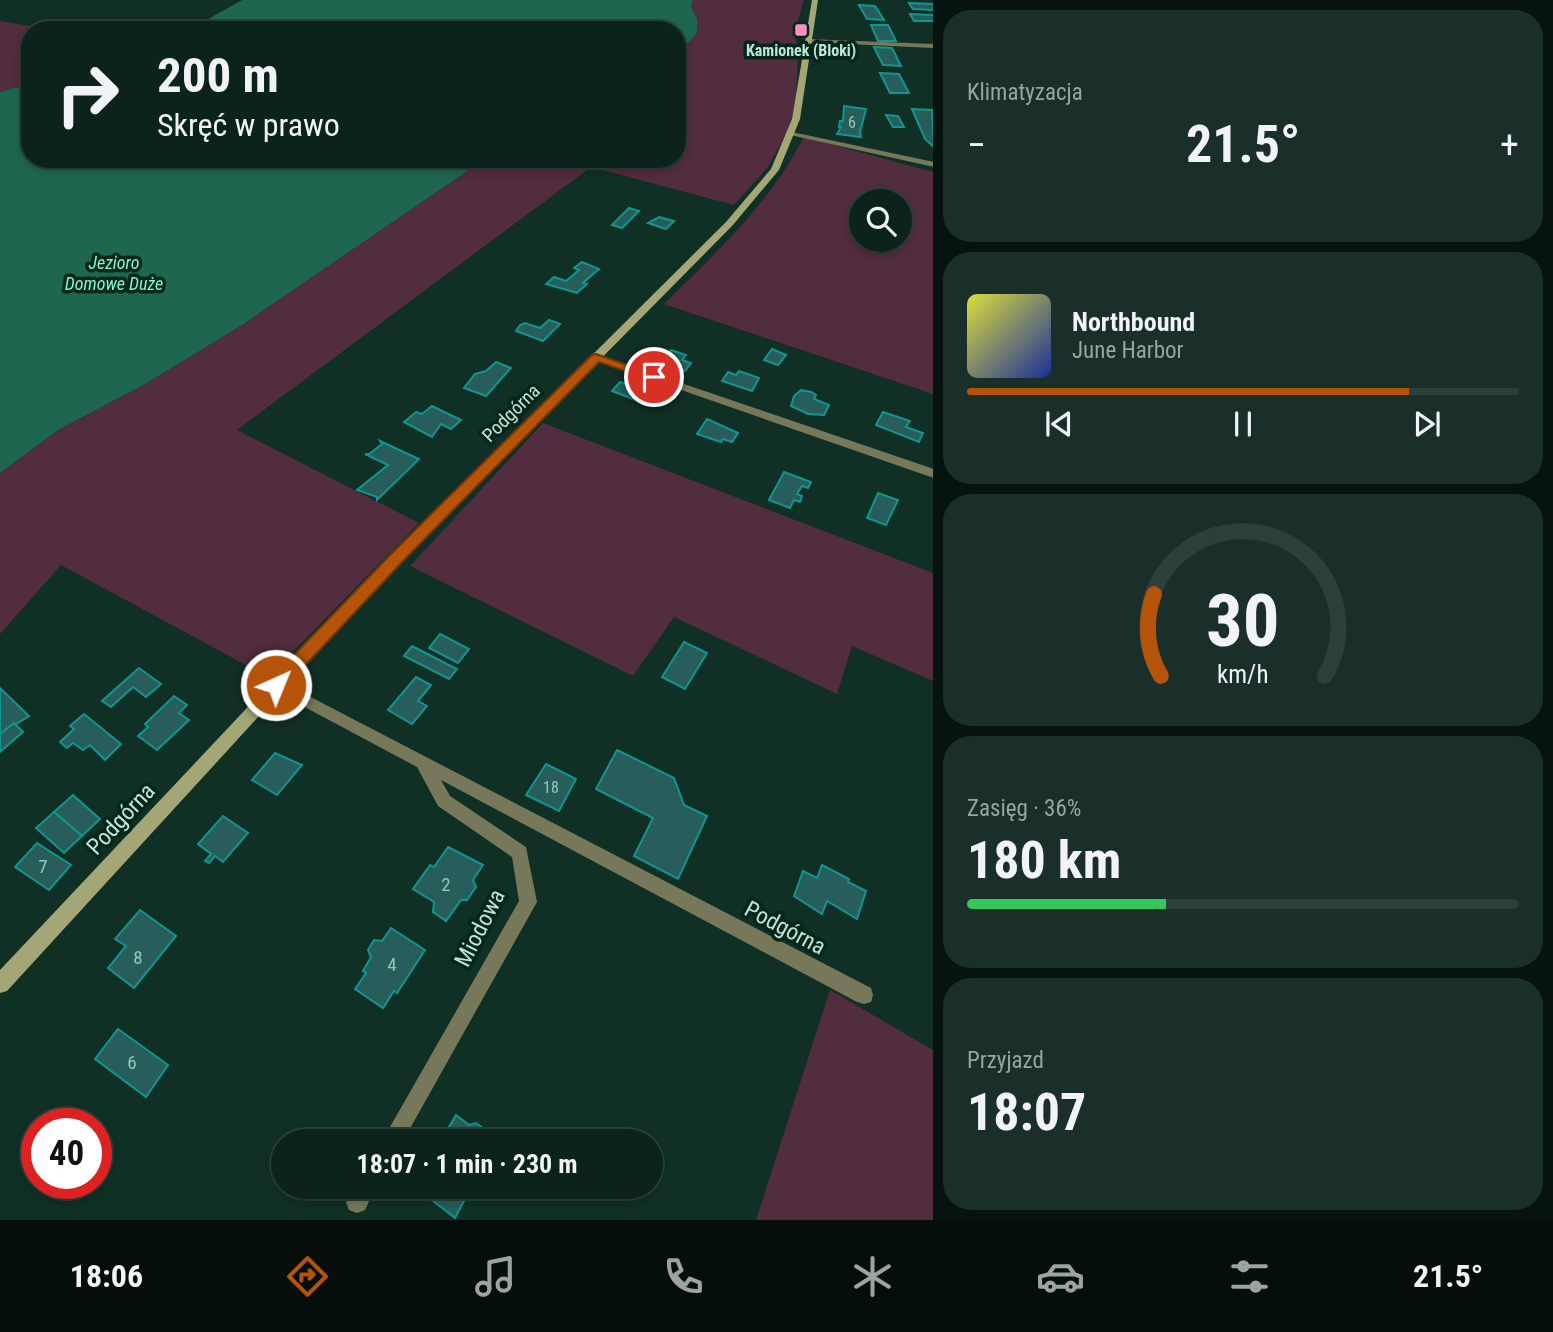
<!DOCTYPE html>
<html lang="pl">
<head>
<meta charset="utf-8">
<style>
	body { margin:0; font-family:"Roboto Condensed",sans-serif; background:#1a2f29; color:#f1f3f6; height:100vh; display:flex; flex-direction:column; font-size:26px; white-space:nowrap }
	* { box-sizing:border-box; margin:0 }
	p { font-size:23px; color:#9aa4a3 }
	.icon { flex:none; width:38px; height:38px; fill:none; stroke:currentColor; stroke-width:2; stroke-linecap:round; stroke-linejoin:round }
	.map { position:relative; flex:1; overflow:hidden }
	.side { display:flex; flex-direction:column; gap:10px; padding:10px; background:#07130f; width:620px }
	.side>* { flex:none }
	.top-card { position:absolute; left:21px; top:21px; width:665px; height:147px; border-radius:28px; box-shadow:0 4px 10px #0003,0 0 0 2px #2c403b; background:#0c231c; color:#f1f3f6; overflow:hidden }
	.buttons { position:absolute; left:849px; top:189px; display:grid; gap:14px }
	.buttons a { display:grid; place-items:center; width:63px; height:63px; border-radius:50%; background:#0c231c; box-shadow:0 4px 10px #0003,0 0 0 2px #2c403b; font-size:35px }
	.speed { position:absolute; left:21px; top:1108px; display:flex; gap:14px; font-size:35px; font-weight:700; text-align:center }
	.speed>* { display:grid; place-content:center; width:91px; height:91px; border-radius:50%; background:#0c231c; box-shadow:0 4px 10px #0003,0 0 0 2px #2c403b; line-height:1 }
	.speed .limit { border:10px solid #d22; background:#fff; color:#111 }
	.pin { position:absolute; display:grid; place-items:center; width:60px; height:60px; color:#fff; margin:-30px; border:4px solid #fff; border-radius:50%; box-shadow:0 2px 7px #0007 }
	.me { position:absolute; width:77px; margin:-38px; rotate:44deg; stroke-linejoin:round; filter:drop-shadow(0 0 5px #0008) }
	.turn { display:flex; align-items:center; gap:24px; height:147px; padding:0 21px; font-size:32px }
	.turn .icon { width:91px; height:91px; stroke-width:2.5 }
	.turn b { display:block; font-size:49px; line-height:60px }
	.big { font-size:52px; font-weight:700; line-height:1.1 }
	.side .tile { flex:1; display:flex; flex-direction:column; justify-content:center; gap:10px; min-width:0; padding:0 24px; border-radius:28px; background:#1a2f29 }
	.side .dial { align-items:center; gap:0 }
	.dial svg { height:182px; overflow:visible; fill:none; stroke:#2c403b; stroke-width:7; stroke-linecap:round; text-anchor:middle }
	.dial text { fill:#f1f3f6; stroke:none }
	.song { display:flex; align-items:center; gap:21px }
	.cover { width:84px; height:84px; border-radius:10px; background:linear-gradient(135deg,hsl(60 70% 55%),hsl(230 70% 35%)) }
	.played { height:7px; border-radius:4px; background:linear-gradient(90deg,#b45309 80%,#2c403b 80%) }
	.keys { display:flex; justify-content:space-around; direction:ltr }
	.heat { display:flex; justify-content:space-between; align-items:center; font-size:38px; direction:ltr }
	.charge { height:10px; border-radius:5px; background:linear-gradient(90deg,#34c759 36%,#2c403b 0) }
	.trip { position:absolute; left:271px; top:1129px; width:392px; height:70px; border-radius:35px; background:#0c231c; box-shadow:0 4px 10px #0003,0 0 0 2px #2c403b; font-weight:700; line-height:70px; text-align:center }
	.tab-bar { display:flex; height:112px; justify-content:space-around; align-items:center; background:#050e0b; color:#9aa4a3 }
	.tab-bar .icon { width:49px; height:49px }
	.tab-bar .on { color:#b45309 }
	.tab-bar b { font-size:32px; color:#f1f3f6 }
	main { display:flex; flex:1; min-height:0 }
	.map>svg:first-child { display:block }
</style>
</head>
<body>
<main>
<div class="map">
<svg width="934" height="1220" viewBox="0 0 934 1220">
	<rect width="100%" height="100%" fill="#102f25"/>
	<g fill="#522c3f" fill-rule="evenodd">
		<polygon points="693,0 804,0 794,34 798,48 796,105 786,134 768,167 734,205 591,167 237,430 419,523 268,677 61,565 0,634 0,473 58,430 147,383 242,325 485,159 677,159 677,49 689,42 697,19 691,6"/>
		<polygon points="0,21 55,30 30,30 30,88 18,87 0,92"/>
		<path d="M804 137 933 172V394L664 304C718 250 768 206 804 137ZM861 201H900V240H861Z"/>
		<polygon points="543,423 933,573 933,681 852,646 837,694 674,617 633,676 410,566"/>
		<polygon points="830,990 933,1050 933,1220 756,1220"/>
	</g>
	<g fill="#1f6651">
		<polygon points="242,0 693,0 691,6 697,19 697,33 689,42 677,49 677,30 172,30 203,22"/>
		<polygon points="18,87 30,88 30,159 485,159 242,325 147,383 58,430 0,473 0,92"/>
	</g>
	<g fill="#275e5b" stroke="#12958f" stroke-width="2">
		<polygon points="909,3 934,4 934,10 913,9"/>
		<polygon points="859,5 875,6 884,20 867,19"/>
		<polygon points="910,14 934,15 934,21 914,21"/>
		<polygon points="871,25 888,25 896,41 878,41"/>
		<polygon points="874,47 892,48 901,66 883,65"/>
		<polygon points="880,73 899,74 909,93 890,93"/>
		<polygon points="844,106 866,109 860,132 861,137 837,134 841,127 839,127 840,121 843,121"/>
		<polygon points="912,109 932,110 934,147 925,139"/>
		<polygon points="886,115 898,116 904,127 893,127"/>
		<polygon points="629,208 639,211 622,228 612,225"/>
		<polygon points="659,217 674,221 666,229 648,223"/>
		<polygon points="582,262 599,269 583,283 587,284 577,293 546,284 554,277 566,281 579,270 574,268"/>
		<polygon points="549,320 560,324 543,341 516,331 520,325 525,323 540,328"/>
		<polygon points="772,349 786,355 778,365 764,360"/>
		<polygon points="671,350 686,355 682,360 691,363 685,371 659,365"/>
		<polygon points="496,362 511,368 486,396 464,388 475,374 486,371"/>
		<polygon points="739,371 759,378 752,391 722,381 728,372 736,375"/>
		<polygon points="620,382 652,394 644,403 612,391"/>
		<polygon points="801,390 811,392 816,395 814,399 829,405 824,415 808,414 791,406 794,396"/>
		<polygon points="432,406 461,420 451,429 441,424 432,437 404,422 416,412 422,414"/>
		<polygon points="883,412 910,421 906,427 923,433 919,442 876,425"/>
		<polygon points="707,419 738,433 732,442 723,439 721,442 697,434"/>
		<polygon points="380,441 419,459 377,500 377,497 357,490 388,465 365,454 369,454 382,444"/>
		<polygon points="784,472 811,482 808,488 802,486 797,494 802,496 800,502 794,500 790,508 769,500"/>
		<polygon points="878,493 898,500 886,525 867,518"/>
		<polygon points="440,634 469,649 458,663 429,648"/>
		<polygon points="684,642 707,653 685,689 662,677"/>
		<polygon points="412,646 457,669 449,679 404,656"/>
		<polygon points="139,668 161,684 146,697 133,687 111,707 102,701"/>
		<polygon points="416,677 431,685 418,701 427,706 412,724 388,710"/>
		<polygon points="0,688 29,716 0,734"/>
		<polygon points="174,696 187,705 179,713 189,720 157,750 138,736 148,727 145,724"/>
		<polygon points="84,714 121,744 105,760 90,745 83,750 73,743 67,748 60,742 74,729 70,726"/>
		<polygon points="14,723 23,732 0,752 0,734"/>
		<polygon points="617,750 674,778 684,805 707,816 678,879 634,856 653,818 596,789"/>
		<polygon points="275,753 302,765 277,795 252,780"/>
		<polygon points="546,764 576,779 559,811 526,795"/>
		<polygon points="73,795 100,819 82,836 54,812"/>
		<polygon points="54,812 82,836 64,853 36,828"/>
		<polygon points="223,816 248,833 223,862 215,856 209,863 205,861 211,854 198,844"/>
		<polygon points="37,843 71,865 49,890 15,867"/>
		<polygon points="448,847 483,865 473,880 476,887 467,900 461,900 446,921 433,912 434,902 413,889 430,865 434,867"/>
		<polygon points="822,865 849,879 848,882 866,891 857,919 827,901 822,914 794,896 803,871 817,878"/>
		<polygon points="140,910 176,936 134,988 108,968 126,946 115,939"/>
		<polygon points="391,928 425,950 397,993 394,991 383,1008 355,989 366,973 363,971 371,957 368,950 374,940 382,941"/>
		<polygon points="118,1029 168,1065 146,1097 95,1059"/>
		<polygon points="456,1115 469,1125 476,1123 483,1128 485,1137 492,1141 442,1139"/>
		<polygon points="428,1186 472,1186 455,1218 424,1194"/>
	</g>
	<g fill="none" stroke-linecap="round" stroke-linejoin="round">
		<g fill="#77785a" fill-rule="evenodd">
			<polygon points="808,39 934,44 934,48 806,42"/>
			<polygon points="787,131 934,162 934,167 790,135 786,133"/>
			<polygon points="596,354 934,469 934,478 592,359 591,357"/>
			<polygon points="276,679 871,988 873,995 871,1002 864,1004 857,1002 441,780 450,796 526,847 537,902 403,1141 382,1141 519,901 512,857 438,806 417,767 271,689 269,685 271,681"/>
			<polygon points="354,1186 376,1186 365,1210 357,1213 349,1210 346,1202"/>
		</g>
		<polygon fill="#a4a675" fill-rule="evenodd" points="812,0 818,0 800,119 779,170 732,226 403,559 7,991 0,993 0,970 393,553 726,222 771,169 792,119"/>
	</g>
	<polygon fill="#b45309" stroke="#753606" stroke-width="2" points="596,354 661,377 654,381 599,362 404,560 282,690 270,690 268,685 270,680 393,552 592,355"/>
	<rect fill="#fb8fc5" stroke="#06251b" stroke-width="2.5" x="794" y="23" width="14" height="14" rx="3.5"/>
	<g text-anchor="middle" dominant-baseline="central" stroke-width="7" stroke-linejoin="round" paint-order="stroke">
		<g font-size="16" font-weight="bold" fill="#bbe7d6" stroke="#06251b">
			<text x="801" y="50">Kamionek (Bloki)</text>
		</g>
		<g font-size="16" fill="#96c5b7">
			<text x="852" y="122">6</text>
			<text x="551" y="787">18</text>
		</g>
		<g font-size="18" font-style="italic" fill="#7cfad1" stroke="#06251b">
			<text x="114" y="262">Jezioro<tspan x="114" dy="21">Domowe Duże</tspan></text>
		</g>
		<g font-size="19" fill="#bbe7d6" stroke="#06251b">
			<text transform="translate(511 413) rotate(-45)">Podgórna</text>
		</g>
		<g font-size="19" fill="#96c5b7">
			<text x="43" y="866">7</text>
			<text x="446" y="884">2</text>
			<text x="138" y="957">8</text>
			<text x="392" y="964">4</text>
			<text x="132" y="1062">6</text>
		</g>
		<g font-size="23" fill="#bbe7d6" stroke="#06251b">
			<text transform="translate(121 819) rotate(-47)">Podgórna</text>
			<text transform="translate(480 928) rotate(-63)">Miodowa</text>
			<text transform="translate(785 928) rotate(28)">Podgórna</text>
		</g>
	</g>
</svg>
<div class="buttons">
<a><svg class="icon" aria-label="search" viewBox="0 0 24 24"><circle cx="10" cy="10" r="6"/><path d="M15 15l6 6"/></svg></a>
</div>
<div class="speed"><div class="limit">40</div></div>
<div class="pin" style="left:654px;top:377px;background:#d93025"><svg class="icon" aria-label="arrive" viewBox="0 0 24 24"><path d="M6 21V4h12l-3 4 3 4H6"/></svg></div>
<svg class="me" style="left:276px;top:685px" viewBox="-20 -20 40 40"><circle r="17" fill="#b45309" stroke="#fff" stroke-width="3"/><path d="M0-11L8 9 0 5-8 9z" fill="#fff"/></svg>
<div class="trip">18:07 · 1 min · 230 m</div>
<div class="top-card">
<div class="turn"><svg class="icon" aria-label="right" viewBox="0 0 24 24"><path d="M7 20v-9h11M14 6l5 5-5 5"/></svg><div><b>200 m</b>Skręć w prawo</div></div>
</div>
</div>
<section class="side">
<div class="tile"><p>Klimatyzacja</p>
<div class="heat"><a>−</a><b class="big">21.5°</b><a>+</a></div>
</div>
<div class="tile">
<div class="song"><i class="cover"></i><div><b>Northbound</b><p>June Harbor</p></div></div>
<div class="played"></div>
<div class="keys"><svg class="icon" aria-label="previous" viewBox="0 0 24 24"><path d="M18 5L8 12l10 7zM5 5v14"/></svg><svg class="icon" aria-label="pause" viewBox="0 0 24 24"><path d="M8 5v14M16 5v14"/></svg><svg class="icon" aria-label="next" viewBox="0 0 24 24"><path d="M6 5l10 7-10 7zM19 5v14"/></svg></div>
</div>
<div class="tile dial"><svg viewBox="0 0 100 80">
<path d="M14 69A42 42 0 1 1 86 69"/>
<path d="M14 69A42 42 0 0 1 11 33" stroke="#b45309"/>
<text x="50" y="56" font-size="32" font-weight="700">30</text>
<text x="50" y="72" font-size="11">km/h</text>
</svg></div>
<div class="tile"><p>Zasięg · 36%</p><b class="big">180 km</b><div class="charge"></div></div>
<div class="tile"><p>Przyjazd</p><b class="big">18:07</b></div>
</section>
</main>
<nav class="tab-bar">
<b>18:06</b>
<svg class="icon on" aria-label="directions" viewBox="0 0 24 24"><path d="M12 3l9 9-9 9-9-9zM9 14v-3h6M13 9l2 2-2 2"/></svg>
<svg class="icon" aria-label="music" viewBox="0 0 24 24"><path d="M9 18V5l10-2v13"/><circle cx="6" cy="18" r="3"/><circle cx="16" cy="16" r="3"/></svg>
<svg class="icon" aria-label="phone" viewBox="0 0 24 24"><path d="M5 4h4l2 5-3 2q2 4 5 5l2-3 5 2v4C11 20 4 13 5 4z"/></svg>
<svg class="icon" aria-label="climate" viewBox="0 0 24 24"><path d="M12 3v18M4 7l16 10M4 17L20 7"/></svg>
<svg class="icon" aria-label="car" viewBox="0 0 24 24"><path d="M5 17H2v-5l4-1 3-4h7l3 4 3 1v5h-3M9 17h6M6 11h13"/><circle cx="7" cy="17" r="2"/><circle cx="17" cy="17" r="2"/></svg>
<svg class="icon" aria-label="filters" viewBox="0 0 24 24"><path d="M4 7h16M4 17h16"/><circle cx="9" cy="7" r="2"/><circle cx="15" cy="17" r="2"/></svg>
<b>21.5°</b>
</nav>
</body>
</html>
